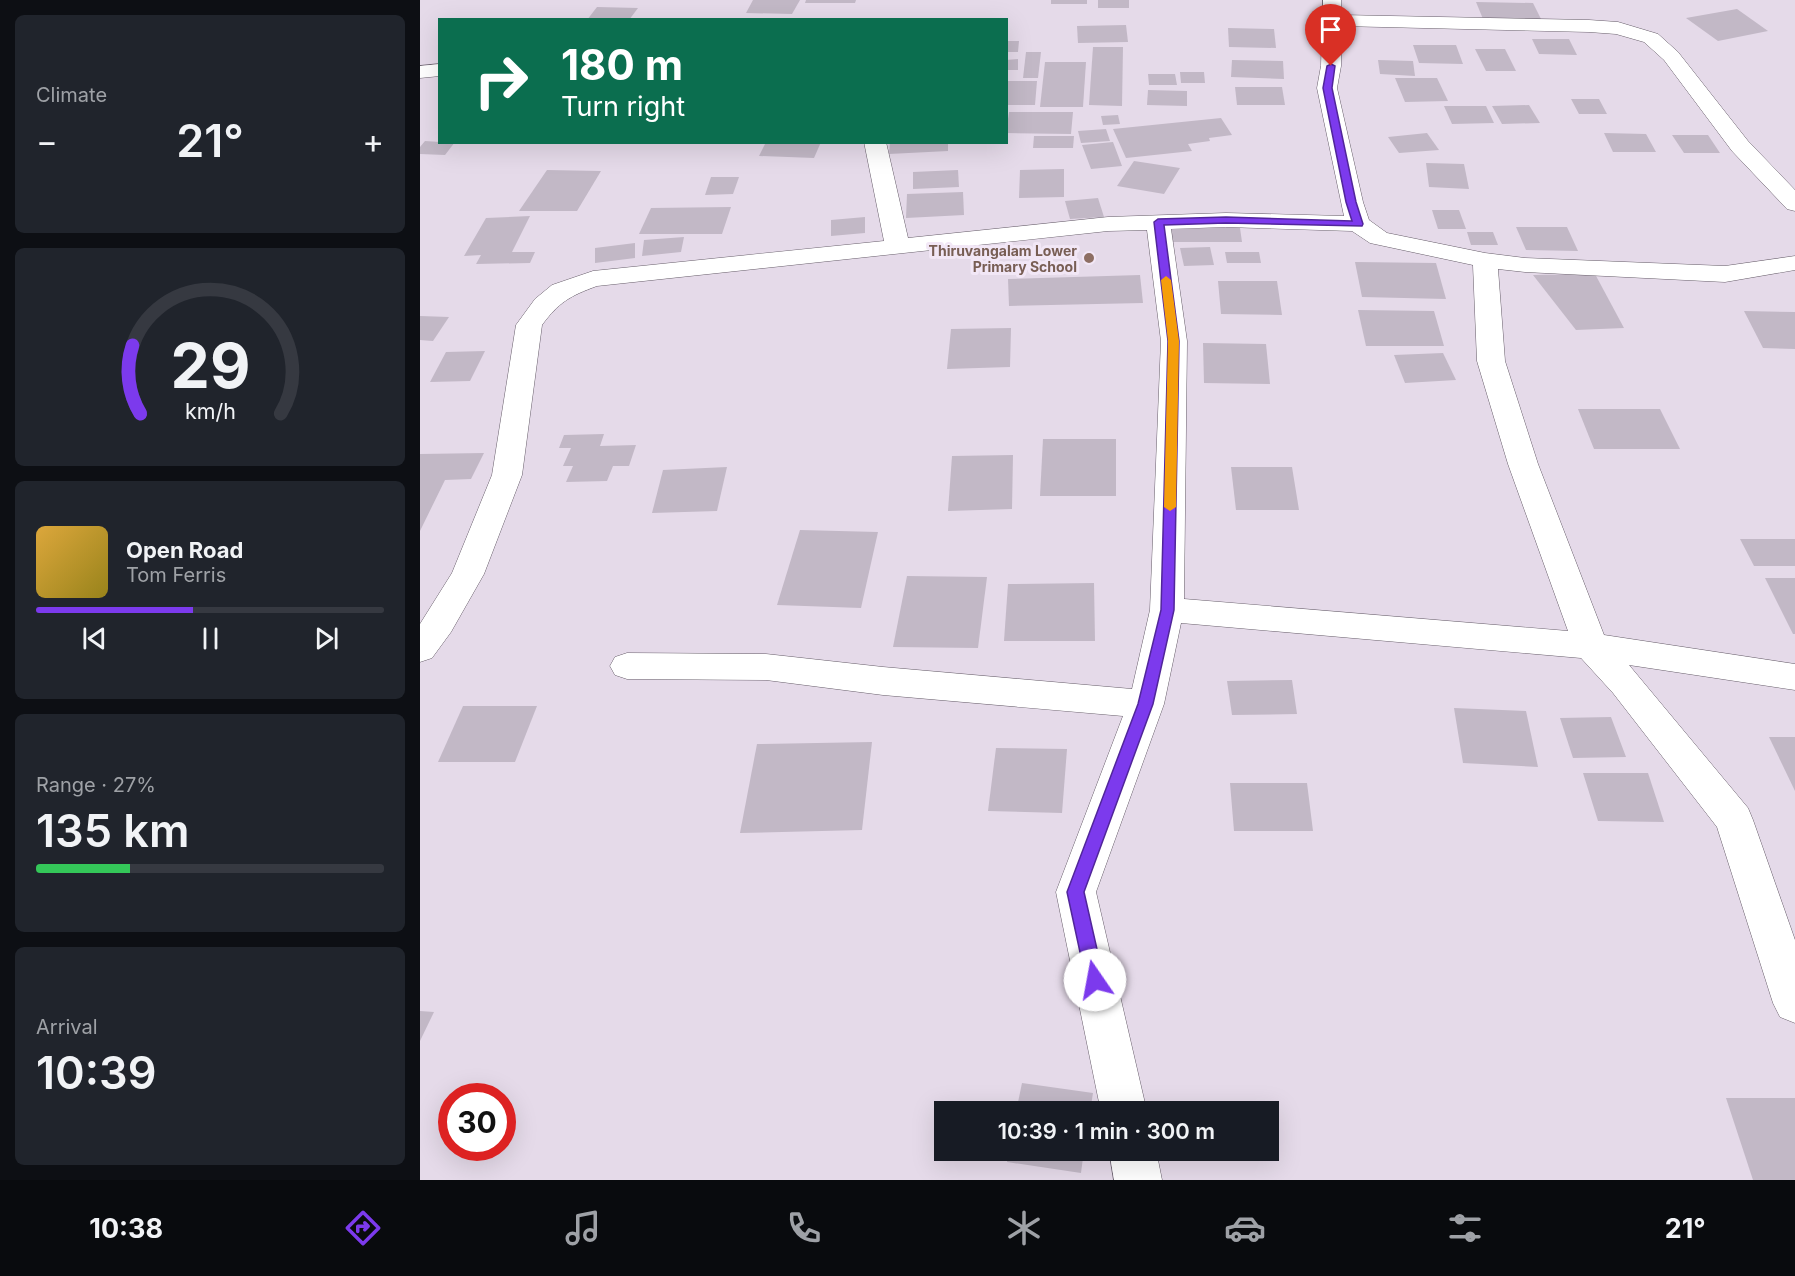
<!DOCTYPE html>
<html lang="en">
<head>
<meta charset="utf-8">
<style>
	body { margin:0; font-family:Inter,sans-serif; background:#20242c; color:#f1f3f6; height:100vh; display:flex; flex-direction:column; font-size:22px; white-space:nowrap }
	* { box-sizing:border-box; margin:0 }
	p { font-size:20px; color:#9ea1a6 }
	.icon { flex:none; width:33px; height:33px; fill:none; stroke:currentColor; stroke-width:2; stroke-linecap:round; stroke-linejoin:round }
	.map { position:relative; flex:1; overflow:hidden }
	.panel { display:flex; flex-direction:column; gap:15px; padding:15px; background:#0d0f14; width:420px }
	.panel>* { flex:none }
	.hud { position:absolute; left:18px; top:18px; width:570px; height:126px; border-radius:0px; box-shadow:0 6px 24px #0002; background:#0b6e4f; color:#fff; overflow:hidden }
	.speed { position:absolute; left:18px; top:1083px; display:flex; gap:12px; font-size:30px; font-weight:700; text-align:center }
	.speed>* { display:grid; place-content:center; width:78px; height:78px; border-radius:50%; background:#171b24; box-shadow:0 6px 24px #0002; line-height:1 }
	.speed .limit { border:9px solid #d22; background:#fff; color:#111 }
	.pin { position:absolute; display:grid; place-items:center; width:51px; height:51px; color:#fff; margin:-62px -26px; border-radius:50% 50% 50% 0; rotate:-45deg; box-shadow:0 0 6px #0007 }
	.pin .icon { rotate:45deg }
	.me { position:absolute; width:66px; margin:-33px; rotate:348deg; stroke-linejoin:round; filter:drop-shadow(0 0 4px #0008) }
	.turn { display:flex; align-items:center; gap:21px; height:126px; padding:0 24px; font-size:27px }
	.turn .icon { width:78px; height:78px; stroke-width:2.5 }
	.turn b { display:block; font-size:42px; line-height:51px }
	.big { font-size:45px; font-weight:600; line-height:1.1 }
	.panel .card { flex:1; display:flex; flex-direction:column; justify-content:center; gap:9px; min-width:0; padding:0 21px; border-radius:9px; background:#20242c }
	.panel .dial { align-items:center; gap:0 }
	.dial svg { height:156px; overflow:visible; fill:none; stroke:#363941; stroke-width:7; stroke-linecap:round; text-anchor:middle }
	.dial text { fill:#f1f3f6; stroke:none }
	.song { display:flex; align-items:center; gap:18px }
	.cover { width:72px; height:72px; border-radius:9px; background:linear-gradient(135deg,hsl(40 70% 55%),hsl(50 70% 35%)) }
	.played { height:6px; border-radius:3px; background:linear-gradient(90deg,#7c3aed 45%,#363941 45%) }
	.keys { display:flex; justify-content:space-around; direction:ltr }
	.heat { display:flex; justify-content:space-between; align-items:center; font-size:33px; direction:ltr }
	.charge { height:9px; border-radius:4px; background:linear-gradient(90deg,#34c759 27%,#363941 0) }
	.trip { position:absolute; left:514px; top:1101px; width:345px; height:60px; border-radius:0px; background:#171b24; box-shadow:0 6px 24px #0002; font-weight:600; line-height:60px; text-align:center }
	.menu { display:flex; height:96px; justify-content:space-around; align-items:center; background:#090b0e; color:#9ea1a6 }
	.menu .icon { width:42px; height:42px }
	.menu .current { color:#7c3aed }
	.menu b { font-size:27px; color:#f1f3f6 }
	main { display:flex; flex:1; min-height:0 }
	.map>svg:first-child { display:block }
</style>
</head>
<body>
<main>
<section class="panel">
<div class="card"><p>Climate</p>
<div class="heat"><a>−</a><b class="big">21°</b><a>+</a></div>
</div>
<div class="card dial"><svg viewBox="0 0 100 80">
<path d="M14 69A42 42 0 1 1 86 69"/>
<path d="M14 69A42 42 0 0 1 10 34" stroke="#7c3aed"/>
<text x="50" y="56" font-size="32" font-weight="700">29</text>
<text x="50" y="72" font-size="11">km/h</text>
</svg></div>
<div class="card">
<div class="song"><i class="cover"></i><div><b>Open Road</b><p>Tom Ferris</p></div></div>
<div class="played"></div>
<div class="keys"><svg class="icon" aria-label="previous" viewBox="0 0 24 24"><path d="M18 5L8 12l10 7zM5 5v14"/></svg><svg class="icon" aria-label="pause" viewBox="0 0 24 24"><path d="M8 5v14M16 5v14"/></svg><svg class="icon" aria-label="next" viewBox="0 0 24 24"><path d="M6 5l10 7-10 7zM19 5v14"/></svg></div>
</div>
<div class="card"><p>Range · 27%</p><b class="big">135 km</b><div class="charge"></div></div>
<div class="card"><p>Arrival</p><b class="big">10:39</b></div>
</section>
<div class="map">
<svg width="1375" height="1180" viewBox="0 0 1375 1180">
	<rect width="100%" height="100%" fill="#e5dae9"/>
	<g fill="#c2b8c6">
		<polygon points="333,0 380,0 372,14 326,13"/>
		<polygon points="386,0 436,0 435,3 385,3"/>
		<rect x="631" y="0" width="36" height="4"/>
		<rect x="678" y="0" width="31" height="8"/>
		<polygon points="1056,2 1113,3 1122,21 1063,19"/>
		<polygon points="177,7 218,8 209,20 167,20"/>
		<polygon points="1317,9 1348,31 1298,41 1266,18"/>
		<polygon points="706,25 708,42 658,43 657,26"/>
		<polygon points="808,28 854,29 856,48 809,47"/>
		<polygon points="1112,39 1149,39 1157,55 1119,54"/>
		<polygon points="586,41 599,41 598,52 586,52"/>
		<polygon points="993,45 1036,45 1043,64 999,63"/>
		<polygon points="673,47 703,47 702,106 669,105"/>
		<polygon points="1055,49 1085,49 1096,71 1066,71"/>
		<polygon points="606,52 621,52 618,78 603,78"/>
		<polygon points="598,59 598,70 586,70 586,60"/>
		<polygon points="812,60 863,61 864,79 811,77"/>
		<polygon points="958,60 993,61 995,76 960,74"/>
		<polygon points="625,62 666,62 663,107 620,107"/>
		<polygon points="760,72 784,72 785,83 761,83"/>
		<polygon points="728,74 755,74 757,85 729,85"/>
		<polygon points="975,78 1017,78 1028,101 985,102"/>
		<polygon points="586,81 617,81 615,105 586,105"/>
		<polygon points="815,87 862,87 865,105 817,105"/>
		<polygon points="728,90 767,91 767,106 727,105"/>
		<polygon points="1151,99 1179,99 1187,114 1159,114"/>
		<polygon points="1109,105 1120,123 1082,124 1072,106"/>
		<polygon points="1024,106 1066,106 1074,123 1032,124"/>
		<polygon points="589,112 653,112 651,134 586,133"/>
		<polygon points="698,115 700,124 683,125 681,116"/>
		<polygon points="801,118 812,135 789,138 790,141 768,144 772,151 706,158 693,129"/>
		<polygon points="686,129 690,141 661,143 658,131"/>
		<polygon points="1007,133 1019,150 979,153 968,137"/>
		<polygon points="1184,133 1226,134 1236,152 1193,152"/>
		<polygon points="1252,135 1288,135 1300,153 1264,153"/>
		<polygon points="614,136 654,136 653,148 613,148"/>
		<polygon points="5,141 20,142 35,142 25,155 0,154 0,147"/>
		<polygon points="346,142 401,142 394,158 339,156"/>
		<polygon points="470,142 528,142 528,151 469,154"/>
		<polygon points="693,142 702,166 671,169 662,145"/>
		<polygon points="714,161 760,168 744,194 697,186"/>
		<polygon points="1006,163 1044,164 1049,189 1009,187"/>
		<polygon points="644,169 644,197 599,198 600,170"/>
		<polygon points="127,170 181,171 157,211 99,211"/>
		<polygon points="538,170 539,187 493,189 493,172"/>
		<polygon points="291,177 319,177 313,194 285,195"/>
		<polygon points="543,192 544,215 486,218 487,194"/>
		<polygon points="678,198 684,217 650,219 645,201"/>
		<polygon points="311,207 302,234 219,234 231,208"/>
		<polygon points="1012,210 1039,210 1046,229 1018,229"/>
		<polygon points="110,216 92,252 115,252 110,263 56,264 61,255 44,256 66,218"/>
		<polygon points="445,217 445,233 411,236 411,220"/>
		<polygon points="1096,227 1147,227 1158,251 1106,250"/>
		<polygon points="750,228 820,228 822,242 750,242"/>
		<polygon points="1047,232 1073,232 1078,245 1051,245"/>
		<polygon points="264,237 261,252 222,256 224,240"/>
		<polygon points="215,243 215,258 175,263 175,248"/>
		<polygon points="790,247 794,265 764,266 760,248"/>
		<polygon points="805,252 839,252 841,263 807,263"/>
		<polygon points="935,262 1016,263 1026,299 942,297"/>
		<polygon points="1175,274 1204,328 1156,330 1113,275"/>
		<polygon points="720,275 723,303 589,306 588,279"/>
		<polygon points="798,281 857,281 862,315 801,314"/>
		<polygon points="938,310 1014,311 1024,346 946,346"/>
		<polygon points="1324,311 1375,312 1375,349 1343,348"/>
		<polygon points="0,316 29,317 13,341 0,340"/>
		<polygon points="591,328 590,367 527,369 531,329"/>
		<polygon points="783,343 846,344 850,384 784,383"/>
		<polygon points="65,351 50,381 10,382 26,352"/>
		<polygon points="1023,353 1036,380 985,383 974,355"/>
		<polygon points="1158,409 1240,409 1260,449 1174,449"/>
		<polygon points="184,434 180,446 216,445 209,466 193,466 187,481 146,482 153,466 143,466 151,448 139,448 144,435"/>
		<polygon points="623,439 696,439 696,496 620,496"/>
		<polygon points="64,453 51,479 25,480 0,531 0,454"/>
		<polygon points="593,455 592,509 528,511 532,456"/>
		<polygon points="307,467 297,511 232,513 243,470"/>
		<polygon points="811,467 872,467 879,510 816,510"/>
		<polygon points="380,530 458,532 441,608 357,605"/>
		<polygon points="1320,539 1375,539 1375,566 1334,566"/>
		<polygon points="487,576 567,577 558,648 473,647"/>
		<polygon points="1345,578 1375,578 1375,634 1373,634"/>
		<polygon points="674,583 675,641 584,641 588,584"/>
		<polygon points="872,680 877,714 812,715 807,681"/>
		<polygon points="43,706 117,706 95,762 18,762"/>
		<polygon points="1034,708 1106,711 1118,767 1043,763"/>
		<polygon points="1191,717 1206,757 1153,758 1140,718"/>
		<polygon points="1349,737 1375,737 1375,791"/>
		<polygon points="452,742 442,830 320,833 337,744"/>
		<polygon points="576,748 647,749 642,813 568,811"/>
		<polygon points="1163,773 1228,773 1244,822 1178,821"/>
		<polygon points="810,783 887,783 893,831 814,831"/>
		<polygon points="0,1011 14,1012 0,1041"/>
		<polygon points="602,1083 673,1093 670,1112 596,1112"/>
		<polygon points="1306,1098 1375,1098 1375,1180 1333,1180"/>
		<polygon points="589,1150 664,1150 661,1173 587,1162"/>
	</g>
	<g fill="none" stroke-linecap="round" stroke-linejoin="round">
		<g stroke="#675e6a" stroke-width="1">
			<g id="minor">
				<path d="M903 0H921V15L1169 20 1198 22 1238 34 1258 52 1328 141 1375 190V211L1367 209 1312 151 1244 60 1224 42 1196 34 1169 32 921 26V66L917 88 943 202 949 220 967 233 1065 253 1105 258 1305 266 1375 256V270L1305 282 1105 272 1078 269 1085 361 1118 464 1184 635 1375 664V690L1209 665 1328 808 1333 820 1375 940V1023L1360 1017 1353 1003 1297 827 1193 693 1161 658 761 623 744 704 676 892 727 1112H681L636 892 703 716 463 695 346 680 207 679 195 675 190 666 195 657 207 653 346 654 463 667 712 689 730 610 741 341 727 230 688 231 177 286C150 296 139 302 122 325L102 475 64 574 31 632 12 658 0 662V624L32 573 72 475 96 325 115 299 132 285 173 271 464 241 444 142H466L488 238 688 217 806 213 924 216 897 88 901 66ZM806 227 932 231 950 243 1053 265 1057 361 1088 464 1148 631 764 599 767 341 751 229Z"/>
				<polygon points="20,64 20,76 0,78 0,66"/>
				<polygon points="689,1150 736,1150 742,1180 694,1180"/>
			</g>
		</g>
		<use href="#minor" fill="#fff" fill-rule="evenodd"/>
	</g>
	<polygon fill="#7c3aed" stroke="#51269a" stroke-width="1.5" points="911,64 915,66 912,88 936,202 943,224 942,226 806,223 744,225 759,341 754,610 733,704 664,892 684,980 681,986 675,988 669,986 666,980 647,892 718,704 741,610 748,341 734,222 738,219 806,217 932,221 926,202 903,88 907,66"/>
	<polygon fill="#f59e0b" points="746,276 751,280 759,341 756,507 750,511 744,507 748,341 741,280"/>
	<circle fill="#8d6e63" stroke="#f2e7f6" stroke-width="2" cx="669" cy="258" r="6"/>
	<g text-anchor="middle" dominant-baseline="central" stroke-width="6" stroke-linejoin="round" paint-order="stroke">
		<g font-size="14" font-weight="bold" fill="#785e54" stroke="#f2e7f6" text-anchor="end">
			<text x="657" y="250">Thiruvangalam Lower<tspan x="657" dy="16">Primary School</tspan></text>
		</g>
	</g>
</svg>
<div class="speed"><div class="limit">30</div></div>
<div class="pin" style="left:911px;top:66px;background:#d93025"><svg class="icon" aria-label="arrive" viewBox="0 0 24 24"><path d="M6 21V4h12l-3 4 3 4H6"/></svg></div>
<svg class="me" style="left:675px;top:980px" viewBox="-20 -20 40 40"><circle r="19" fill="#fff"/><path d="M0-13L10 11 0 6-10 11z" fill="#7c3aed"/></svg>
<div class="trip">10:39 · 1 min · 300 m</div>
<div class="hud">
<div class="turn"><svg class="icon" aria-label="right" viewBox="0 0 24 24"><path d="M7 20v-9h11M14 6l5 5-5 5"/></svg><div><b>180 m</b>Turn right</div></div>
</div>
</div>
</main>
<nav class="menu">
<b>10:38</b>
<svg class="icon current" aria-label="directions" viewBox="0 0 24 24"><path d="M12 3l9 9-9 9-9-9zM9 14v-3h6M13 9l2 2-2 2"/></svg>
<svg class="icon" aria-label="music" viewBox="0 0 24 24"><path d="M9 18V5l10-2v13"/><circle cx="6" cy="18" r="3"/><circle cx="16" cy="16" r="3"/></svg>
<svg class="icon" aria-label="phone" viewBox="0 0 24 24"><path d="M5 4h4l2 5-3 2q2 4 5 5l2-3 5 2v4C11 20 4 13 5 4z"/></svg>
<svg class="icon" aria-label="climate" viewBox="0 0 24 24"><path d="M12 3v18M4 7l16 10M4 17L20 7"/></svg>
<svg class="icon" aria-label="car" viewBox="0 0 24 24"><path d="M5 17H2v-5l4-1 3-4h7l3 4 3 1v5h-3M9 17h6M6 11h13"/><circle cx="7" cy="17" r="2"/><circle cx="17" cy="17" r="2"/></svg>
<svg class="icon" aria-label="filters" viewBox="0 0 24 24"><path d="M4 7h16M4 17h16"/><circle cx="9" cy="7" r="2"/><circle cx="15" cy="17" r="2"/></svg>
<b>21°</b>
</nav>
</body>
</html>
